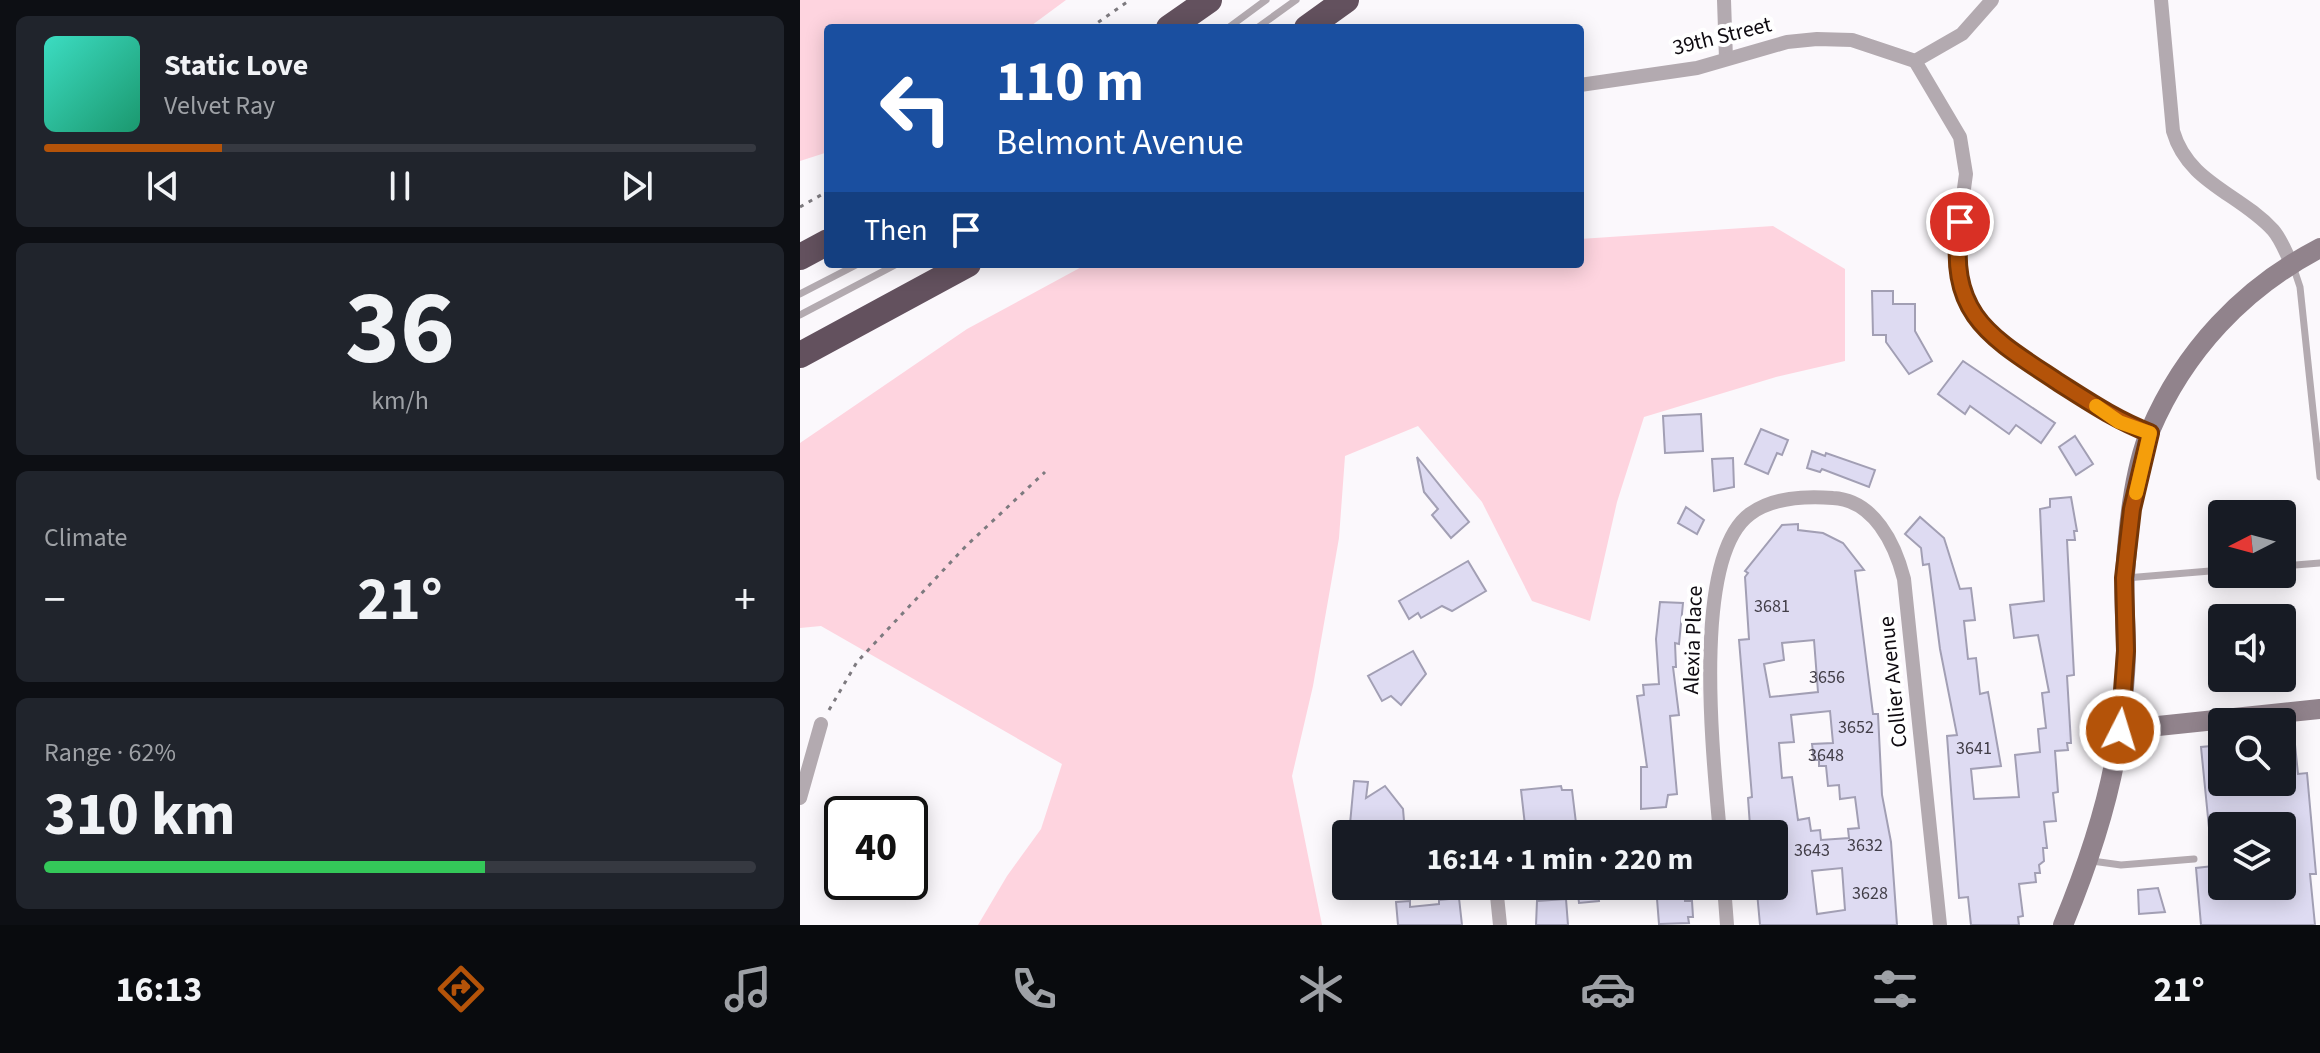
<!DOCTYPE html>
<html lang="en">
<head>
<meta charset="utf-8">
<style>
	body { margin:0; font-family:"Source Sans 3",sans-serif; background:#20242c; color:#f1f3f6; height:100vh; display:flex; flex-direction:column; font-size:30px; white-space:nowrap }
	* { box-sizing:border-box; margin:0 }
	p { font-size:26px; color:#9ea1a6 }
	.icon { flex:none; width:44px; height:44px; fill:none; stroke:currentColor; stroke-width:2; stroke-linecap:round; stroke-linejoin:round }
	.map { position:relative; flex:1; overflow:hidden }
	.sheet { display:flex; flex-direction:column; gap:16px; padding:16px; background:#0d0f14; width:800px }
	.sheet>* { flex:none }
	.guide { position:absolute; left:24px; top:24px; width:760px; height:244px; border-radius:8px; box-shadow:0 4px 20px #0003; background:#1a4fa0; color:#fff; overflow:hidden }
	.needle { width:52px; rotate:264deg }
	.tools { position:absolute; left:1408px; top:500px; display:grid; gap:16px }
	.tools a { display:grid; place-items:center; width:88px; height:88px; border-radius:8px; background:#171b24; box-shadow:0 4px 20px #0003; font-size:40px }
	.speed { position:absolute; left:24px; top:796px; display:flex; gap:16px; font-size:40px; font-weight:700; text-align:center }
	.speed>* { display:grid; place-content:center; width:104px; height:104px; border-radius:50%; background:#171b24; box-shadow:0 4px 20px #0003; line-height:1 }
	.speed .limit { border:4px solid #111; border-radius:12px; background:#fff; color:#111 }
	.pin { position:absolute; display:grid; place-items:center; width:68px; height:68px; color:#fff; margin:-34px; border:4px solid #fff; border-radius:50%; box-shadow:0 2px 8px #0007 }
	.me { position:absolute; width:88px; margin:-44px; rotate:5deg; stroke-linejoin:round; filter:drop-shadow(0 0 6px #0008) }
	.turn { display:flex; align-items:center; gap:28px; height:168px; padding:0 40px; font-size:36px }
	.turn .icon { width:104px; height:104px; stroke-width:2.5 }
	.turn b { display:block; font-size:56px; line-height:68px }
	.then { display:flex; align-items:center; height:76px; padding:0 40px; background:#0003; gap:16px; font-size:30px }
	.big { font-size:60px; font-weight:700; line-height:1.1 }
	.sheet .widget { flex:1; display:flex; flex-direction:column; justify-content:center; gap:12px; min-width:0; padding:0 28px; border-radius:12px; background:#20242c }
	.sheet .dial { align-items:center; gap:0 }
	.dial b { font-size:104px; line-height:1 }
	.song { display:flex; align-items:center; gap:24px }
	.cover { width:96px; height:96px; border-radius:12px; background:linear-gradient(135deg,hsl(170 70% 55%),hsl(160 70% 35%)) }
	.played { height:8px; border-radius:4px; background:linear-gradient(90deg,#b45309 25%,#363941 25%) }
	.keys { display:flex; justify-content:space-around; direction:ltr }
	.heat { display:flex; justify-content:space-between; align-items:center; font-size:44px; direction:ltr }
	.charge { height:12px; border-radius:6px; background:linear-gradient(90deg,#34c759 62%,#363941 0) }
	.trip { position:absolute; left:532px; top:820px; width:456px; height:80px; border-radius:8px; background:#171b24; box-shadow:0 4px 20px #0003; font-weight:700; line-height:80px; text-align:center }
	.tab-bar { display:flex; height:128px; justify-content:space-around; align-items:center; background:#090b0e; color:#9ea1a6 }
	.tab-bar .icon { width:56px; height:56px }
	.tab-bar .on { color:#b45309 }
	.tab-bar b { font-size:36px; color:#f1f3f6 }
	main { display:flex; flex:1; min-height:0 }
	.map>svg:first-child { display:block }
</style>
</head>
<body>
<main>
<section class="sheet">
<div class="widget">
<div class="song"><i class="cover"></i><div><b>Static Love</b><p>Velvet Ray</p></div></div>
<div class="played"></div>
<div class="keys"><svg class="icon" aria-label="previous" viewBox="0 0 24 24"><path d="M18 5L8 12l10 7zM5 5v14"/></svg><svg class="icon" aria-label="pause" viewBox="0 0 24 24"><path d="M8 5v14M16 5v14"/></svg><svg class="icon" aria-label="next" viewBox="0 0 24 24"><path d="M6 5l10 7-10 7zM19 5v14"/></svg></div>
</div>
<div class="widget dial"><b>36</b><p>km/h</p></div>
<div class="widget"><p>Climate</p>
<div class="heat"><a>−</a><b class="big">21°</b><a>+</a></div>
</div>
<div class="widget"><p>Range · 62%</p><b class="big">310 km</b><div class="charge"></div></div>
</section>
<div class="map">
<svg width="1520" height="925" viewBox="0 0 1520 925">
	<rect width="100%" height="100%" fill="#fbf8fc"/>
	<g fill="#fed4df">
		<polygon points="0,0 266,0 228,28 28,28 28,152 0,161"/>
		<polygon points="973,226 1045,269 1045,361 976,377 844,417 817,502 790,621 732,601 682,502 618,426 545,456 539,538 513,686 492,776 522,925 178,925 207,876 241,829 262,764 21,626 0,628 0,443 167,329 287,264 780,264 780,239"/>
	</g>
	<g fill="#dedbf2" stroke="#a29fb4" stroke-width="2" fill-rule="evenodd">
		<polygon points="1072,291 1093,291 1093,304 1115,304 1115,331 1132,361 1109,374 1086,342 1086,335 1073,335"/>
		<polygon points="1163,361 1255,423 1241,443 1216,425 1209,434 1170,406 1165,414 1138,394"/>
		<polygon points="901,414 903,451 865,453 863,416"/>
		<polygon points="961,429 988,440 982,455 977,453 968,474 945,464"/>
		<polygon points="1275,436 1293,464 1276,475 1259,447"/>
		<polygon points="1012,451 1025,456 1026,453 1075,470 1069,487 1022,469 1020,472 1007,468"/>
		<polygon points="617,457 669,522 651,538 632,515 638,509 624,492"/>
		<polygon points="933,458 934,487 914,491 912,459"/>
		<polygon points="1271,497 1277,531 1274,531 1275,540 1267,540 1274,675 1267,676 1271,743 1267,743 1268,750 1255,751 1258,792 1253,793 1256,821 1244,822 1247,848 1243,848 1244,861 1239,865 1240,873 1235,873 1236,882 1219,884 1223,916 1218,917 1219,925 1171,925 1168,897 1159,898 1147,736 1157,735 1140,649 1129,564 1123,565 1121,548 1105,534 1120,517 1144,538 1160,589 1171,588 1175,620 1164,621 1168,659 1176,658 1180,694 1188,692 1201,766 1171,769 1174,799 1219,797 1215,755 1240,752 1238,729 1246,728 1242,693 1249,692 1238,635 1214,638 1210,605 1244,601 1240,509 1250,507 1250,499"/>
		<polygon points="886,507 904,520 897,534 878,523"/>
		<path d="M998 524V530L1023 533 1043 543 1064 570 1055 571 1073 714H1078L1082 795 1091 842 1097 925H960L957 892 974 890V824L950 826 948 798 952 797 939 640 949 639 945 577 948 573 945 571 982 525ZM1014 640 1018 692 970 697 964 664 984 660 982 643ZM1030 711 1033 743 1012 744 1014 760H1019V766H1026L1028 786 1039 785 1040 799 1055 797 1059 828 1048 829 1049 838 1021 840 1020 830 1011 831 1009 818 998 820 992 777 982 778 979 743 994 742 991 715ZM1042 868 1045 910 1017 914 1012 871Z"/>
		<polygon points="668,561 686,591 652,611 642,606 621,618 618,613 609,619 599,601"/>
		<polygon points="860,602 883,603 879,644 875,643 876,667 873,667 879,715 870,716 877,794 868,795 866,807 841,809 841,767 847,767 837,696 844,695 843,685 859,684 856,639"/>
		<polygon points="613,651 626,674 601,705 591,696 582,701 568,676"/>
		<polygon points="1493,725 1498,774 1507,773 1516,874 1510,874 1515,925 1401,925 1396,868 1422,865 1422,886 1482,886 1482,826 1422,826 1422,857 1412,858 1401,747 1422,745 1422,782 1482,782 1482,726"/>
		<polygon points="554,781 568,782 566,798 585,786 603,809 605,833 559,834 558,824 550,824"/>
		<polygon points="761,786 762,790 772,790 776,823 745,826 746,834 726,834 721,790"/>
		<polygon points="777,886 797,886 799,901 779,903"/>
		<polygon points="1358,888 1365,912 1339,914 1338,890"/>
		<polygon points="885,897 885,901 892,901 893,917 888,917 889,923 859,924 857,899"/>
		<polygon points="659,898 662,925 598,925 596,902 610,901 610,907 639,904 639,900"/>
		<polygon points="766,899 768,925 736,925 737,901"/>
	</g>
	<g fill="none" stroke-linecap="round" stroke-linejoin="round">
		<g stroke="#7d7a7f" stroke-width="3" stroke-dasharray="4 6" stroke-linecap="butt">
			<polyline points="290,28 330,0"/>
			<polyline points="0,207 28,191"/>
			<polyline points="29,710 57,662 166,546 245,472"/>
		</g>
		<g stroke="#b3aab0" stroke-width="7">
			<polyline points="428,28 466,0"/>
			<polyline points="457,28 496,0"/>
			<polyline points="1493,266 1500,287 1520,477"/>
			<polyline points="0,294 58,264"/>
			<polyline points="0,315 97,264"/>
			<polyline points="1482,566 1520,563"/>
			<polyline points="1326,578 1422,570"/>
			<polyline points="1292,861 1321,865 1394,859"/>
		</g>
		<g stroke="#b3aab0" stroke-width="14">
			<polyline points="924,0 926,59"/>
			<path d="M1361 0 1373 131C1388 183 1439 193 1473 230 1481 239 1486 253 1491 263"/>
			<polyline points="1115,61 1160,137 1166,174 1156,247 1159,282 1173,314 1192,338 1319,422 1350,433"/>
			<polyline points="780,85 897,68 987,42 1017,39 1052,40 1115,61 1162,34 1192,0"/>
			<polyline points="0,798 21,724"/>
			<path d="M920 834C914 764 890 558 950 514 973 497 1005 496 1033 498 1074 500 1095 544 1104 579L1140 925"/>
			<polyline points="696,886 700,925"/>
			<polyline points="924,886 927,925"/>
		</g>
		<g stroke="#91838c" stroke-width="20">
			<polyline points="1320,730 1520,709"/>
			<path d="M1263 925C1289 862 1312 794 1320 727 1323 701 1326 674 1326 648 1326 624 1323 599 1325 575 1328 531 1333 472 1350 431 1384 351 1443 288 1520 248"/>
		</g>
		<g stroke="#63515e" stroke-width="26">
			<polyline points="369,28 409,0"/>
			<polyline points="507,28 546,0"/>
			<polyline points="0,257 28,242"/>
			<polyline points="0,355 168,264"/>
		</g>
	</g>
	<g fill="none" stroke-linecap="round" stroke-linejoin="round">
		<g stroke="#753606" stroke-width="20">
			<path id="route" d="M1160 222C1147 315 1189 336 1258 382 1288 401 1316 420 1350 433L1332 509 1324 578 1326 651 1320 730"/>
		</g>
		<use href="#route" stroke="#b45309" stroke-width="14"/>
		<polyline stroke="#f59e0b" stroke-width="14" points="1296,406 1319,422 1350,433 1336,493"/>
	</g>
	<g text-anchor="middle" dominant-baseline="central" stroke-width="8" stroke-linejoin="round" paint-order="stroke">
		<g font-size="18" fill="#423e48">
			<text x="972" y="606">3681</text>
			<text x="1027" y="677">3656</text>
			<text x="1056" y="727">3652</text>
			<text x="1174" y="748">3641</text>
			<text x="1026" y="755">3648</text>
			<text x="1065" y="845">3632</text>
			<text x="1012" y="850">3643</text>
			<text x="1070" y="893">3628</text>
		</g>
		<g font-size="22" fill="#0e0a10" stroke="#fff">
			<text transform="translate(922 36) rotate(-14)">39th Street</text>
			<text transform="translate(893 640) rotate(-88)">Alexia Place</text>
			<text transform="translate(1093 682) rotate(-96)">Collier Avenue</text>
		</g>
	</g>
</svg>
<div class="tools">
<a><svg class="needle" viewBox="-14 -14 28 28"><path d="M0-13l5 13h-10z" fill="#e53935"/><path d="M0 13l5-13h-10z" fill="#9ea1a6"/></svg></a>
<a><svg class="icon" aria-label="sound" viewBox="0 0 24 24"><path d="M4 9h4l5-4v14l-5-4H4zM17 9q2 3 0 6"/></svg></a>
<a><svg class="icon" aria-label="search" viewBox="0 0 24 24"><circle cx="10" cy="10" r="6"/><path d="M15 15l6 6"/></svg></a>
<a><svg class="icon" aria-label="layers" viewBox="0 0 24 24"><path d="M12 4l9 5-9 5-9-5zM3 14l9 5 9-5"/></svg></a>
</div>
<div class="speed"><div class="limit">40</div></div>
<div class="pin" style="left:1160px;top:222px;background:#d93025"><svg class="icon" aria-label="arrive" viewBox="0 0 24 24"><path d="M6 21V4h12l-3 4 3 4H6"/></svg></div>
<svg class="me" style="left:1320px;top:730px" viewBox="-20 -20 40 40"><circle r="17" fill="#b45309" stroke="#fff" stroke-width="3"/><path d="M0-11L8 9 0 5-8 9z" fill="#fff"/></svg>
<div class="trip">16:14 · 1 min · 220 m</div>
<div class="guide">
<div class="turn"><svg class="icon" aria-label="left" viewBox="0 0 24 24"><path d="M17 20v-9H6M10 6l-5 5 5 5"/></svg><div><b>110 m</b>Belmont Avenue</div></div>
<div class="then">Then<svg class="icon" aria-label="arrive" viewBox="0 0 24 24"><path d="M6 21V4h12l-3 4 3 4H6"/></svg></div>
</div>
</div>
</main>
<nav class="tab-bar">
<b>16:13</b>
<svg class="icon on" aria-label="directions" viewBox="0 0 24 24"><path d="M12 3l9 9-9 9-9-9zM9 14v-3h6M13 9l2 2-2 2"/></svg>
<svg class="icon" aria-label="music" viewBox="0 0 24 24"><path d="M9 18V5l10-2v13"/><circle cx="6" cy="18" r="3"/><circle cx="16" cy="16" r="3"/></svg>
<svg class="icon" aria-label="phone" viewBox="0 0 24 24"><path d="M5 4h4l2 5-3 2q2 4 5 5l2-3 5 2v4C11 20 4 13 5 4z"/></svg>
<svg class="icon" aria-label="climate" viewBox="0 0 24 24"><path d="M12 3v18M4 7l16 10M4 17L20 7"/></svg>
<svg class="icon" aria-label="car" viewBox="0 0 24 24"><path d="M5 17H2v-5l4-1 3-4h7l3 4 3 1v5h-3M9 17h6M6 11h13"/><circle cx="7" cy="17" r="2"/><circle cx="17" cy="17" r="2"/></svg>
<svg class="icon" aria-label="filters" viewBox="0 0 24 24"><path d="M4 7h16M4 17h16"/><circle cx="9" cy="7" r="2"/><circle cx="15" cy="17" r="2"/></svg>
<b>21°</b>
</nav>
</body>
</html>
